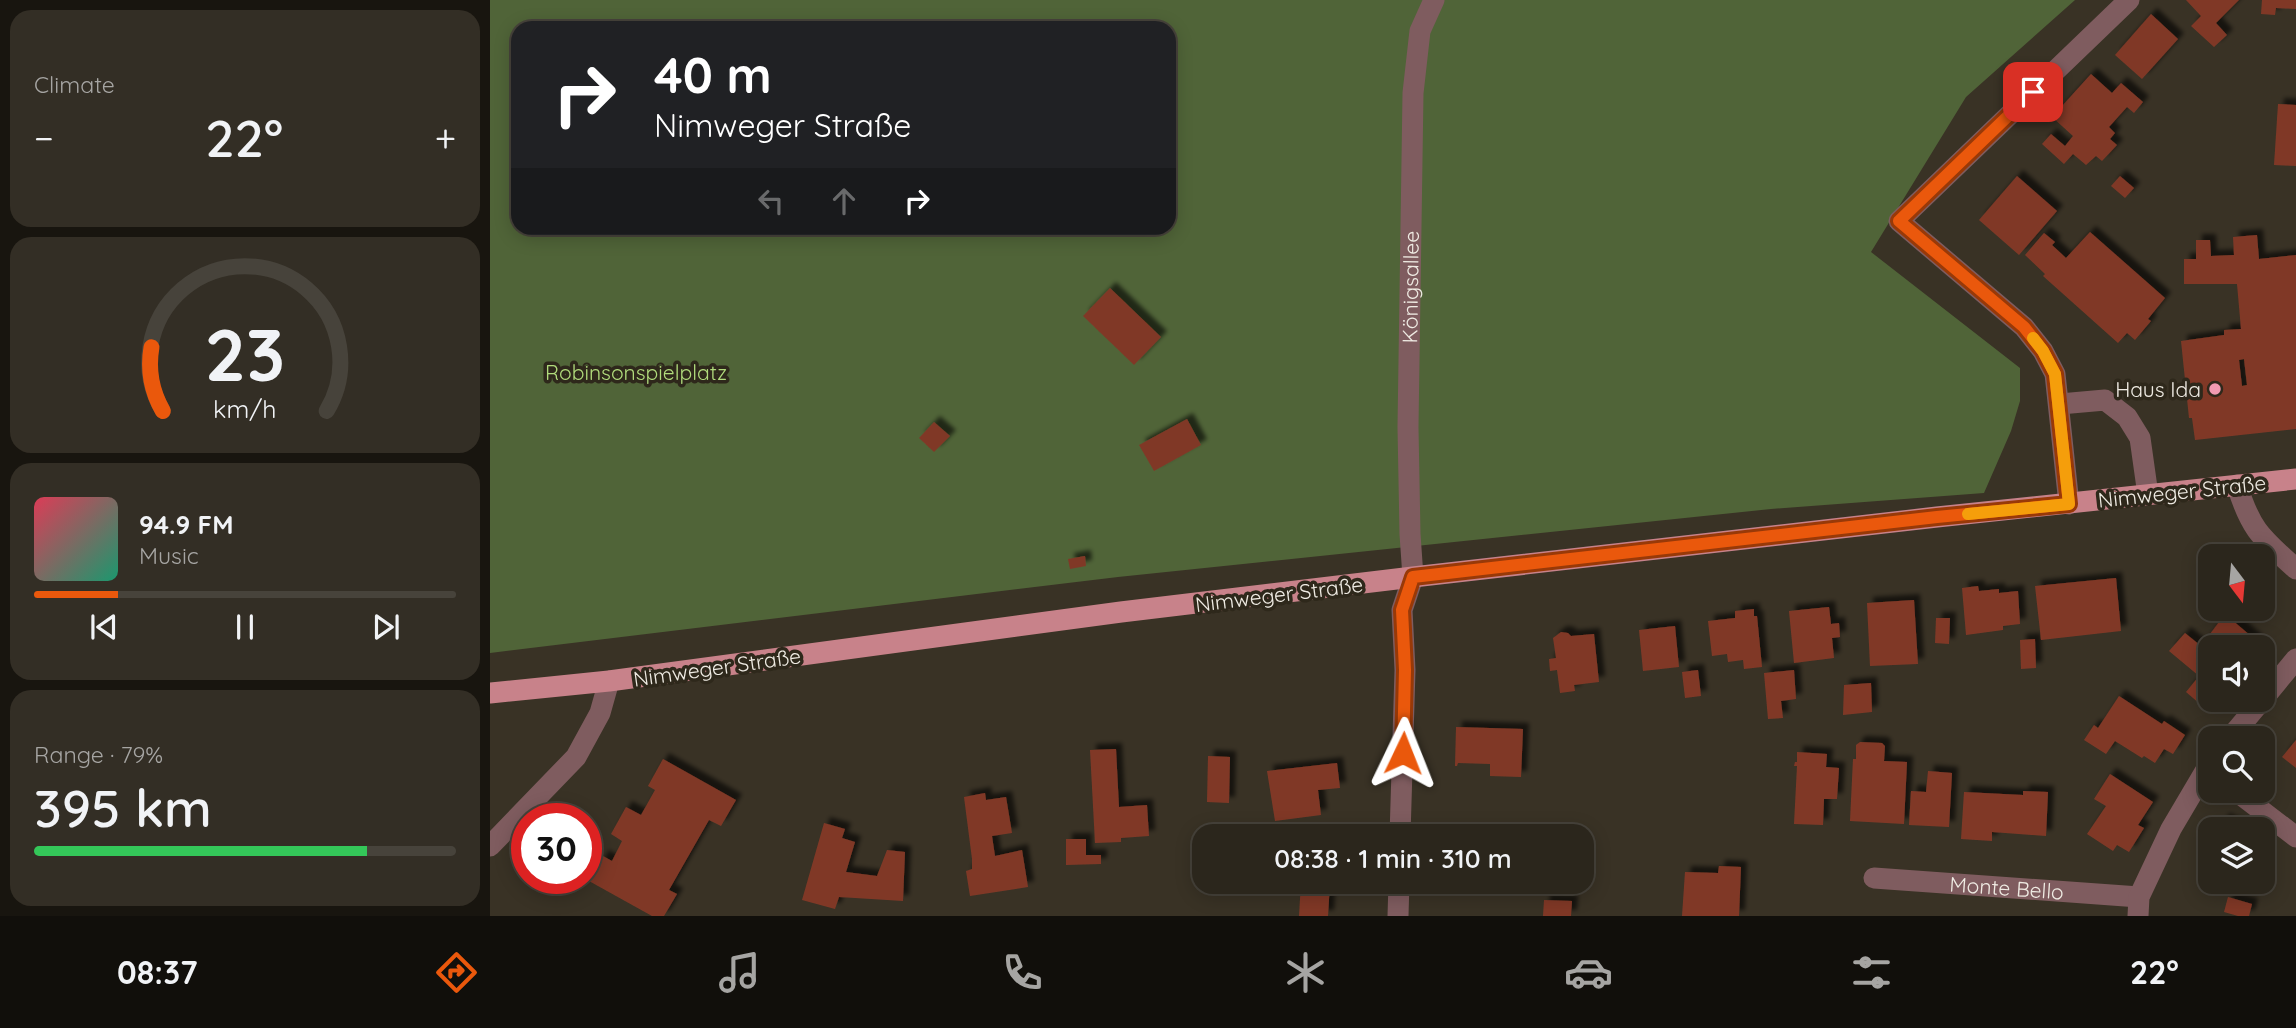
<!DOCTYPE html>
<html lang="en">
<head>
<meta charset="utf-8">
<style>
	body { margin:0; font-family:Quicksand,sans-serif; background:#332e25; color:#f1f3f6; height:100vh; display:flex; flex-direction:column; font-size:26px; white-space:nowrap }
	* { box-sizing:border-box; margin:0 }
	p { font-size:23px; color:#a6a5a3 }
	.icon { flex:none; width:38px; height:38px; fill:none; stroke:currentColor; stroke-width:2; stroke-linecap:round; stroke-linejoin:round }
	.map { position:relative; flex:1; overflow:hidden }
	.drawer { display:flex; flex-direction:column; gap:10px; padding:10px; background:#18150f; width:490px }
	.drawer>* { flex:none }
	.banner { position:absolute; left:21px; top:21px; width:665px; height:214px; border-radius:21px; box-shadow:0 4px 18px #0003,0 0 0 2px #47433b; background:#202124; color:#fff; overflow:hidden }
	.needle { width:46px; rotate:164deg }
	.controls { position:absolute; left:1708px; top:544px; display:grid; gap:14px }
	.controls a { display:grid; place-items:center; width:77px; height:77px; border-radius:14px; background:#2b261c; box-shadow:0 4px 18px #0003,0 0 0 2px #47433b; font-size:35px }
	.speed { position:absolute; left:21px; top:803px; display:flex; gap:14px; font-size:35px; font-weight:700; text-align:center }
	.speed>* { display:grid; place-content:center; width:91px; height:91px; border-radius:50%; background:#2b261c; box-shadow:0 4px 18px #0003,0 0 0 2px #47433b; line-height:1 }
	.speed .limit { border:10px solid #d22; background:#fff; color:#111 }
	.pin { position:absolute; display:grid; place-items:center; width:60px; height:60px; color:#fff; margin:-30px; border-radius:14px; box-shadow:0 4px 10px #0006 }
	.me { position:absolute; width:77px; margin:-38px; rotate:2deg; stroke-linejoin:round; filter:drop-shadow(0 0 5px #0008) }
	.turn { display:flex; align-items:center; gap:24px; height:147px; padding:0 28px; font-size:32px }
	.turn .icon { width:91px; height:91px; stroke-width:2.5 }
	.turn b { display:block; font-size:49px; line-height:60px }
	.lanes { display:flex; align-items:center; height:66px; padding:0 28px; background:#0003; justify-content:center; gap:35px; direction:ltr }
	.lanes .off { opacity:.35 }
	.big { font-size:52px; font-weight:600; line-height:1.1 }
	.drawer .widget { flex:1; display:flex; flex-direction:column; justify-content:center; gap:10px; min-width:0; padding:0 24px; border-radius:21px; background:#332e25 }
	.drawer .dial { align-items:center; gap:0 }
	.dial svg { height:182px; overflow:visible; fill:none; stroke:#47433b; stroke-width:7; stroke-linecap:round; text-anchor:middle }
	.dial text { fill:#f1f3f6; stroke:none }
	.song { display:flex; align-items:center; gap:21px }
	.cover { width:84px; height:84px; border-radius:10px; background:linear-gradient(135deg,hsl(350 70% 55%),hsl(160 70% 35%)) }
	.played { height:7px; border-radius:4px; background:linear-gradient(90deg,#ea580c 20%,#47433b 20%) }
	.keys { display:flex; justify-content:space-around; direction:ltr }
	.heat { display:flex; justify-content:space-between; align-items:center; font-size:38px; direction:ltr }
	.charge { height:10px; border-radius:5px; background:linear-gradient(90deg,#34c759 79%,#47433b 0) }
	.trip { position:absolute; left:702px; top:824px; width:402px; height:70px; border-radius:21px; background:#2b261c; box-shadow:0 4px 18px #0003,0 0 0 2px #47433b; font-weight:600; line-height:70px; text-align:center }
	.tabs { display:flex; height:112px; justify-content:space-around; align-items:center; background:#110f0b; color:#a6a5a3 }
	.tabs .icon { width:49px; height:49px }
	.tabs .selected { color:#ea580c }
	.tabs b { font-size:32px; color:#f1f3f6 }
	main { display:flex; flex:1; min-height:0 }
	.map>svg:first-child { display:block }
</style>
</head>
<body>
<main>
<section class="drawer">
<div class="widget"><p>Climate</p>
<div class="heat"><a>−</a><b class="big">22°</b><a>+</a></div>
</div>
<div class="widget dial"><svg viewBox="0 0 100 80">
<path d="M14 69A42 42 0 1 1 86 69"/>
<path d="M14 69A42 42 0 0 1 9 41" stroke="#ea580c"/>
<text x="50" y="56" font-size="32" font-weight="700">23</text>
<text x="50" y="72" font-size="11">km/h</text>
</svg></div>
<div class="widget">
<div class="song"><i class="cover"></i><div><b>94.9 FM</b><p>Music</p></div></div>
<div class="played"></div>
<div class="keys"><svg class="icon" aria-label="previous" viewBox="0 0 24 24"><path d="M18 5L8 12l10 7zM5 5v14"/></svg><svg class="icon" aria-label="pause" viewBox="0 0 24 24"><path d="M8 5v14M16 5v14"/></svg><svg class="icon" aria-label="next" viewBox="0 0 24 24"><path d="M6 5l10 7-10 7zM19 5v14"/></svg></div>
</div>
<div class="widget"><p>Range · 79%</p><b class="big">395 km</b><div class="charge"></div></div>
</section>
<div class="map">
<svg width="1806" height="916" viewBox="0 0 1806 916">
	<defs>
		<filter id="shadow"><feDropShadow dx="6" dy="-6" stdDeviation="2" flood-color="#0009"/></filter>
	</defs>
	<rect width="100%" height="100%" fill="#393225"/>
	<path fill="#506438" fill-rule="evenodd" d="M0 0H1585L1476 97 1381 252 1530 368V401L1521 431 1494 493 1281 509 628 577 0 653ZM28 28H679V228H28Z"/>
	<g fill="#803927" fill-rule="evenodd" filter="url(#shadow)">
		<polygon points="1696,0 1749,0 1726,23 1737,35 1724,47 1701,26 1711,16"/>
		<polygon points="1772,0 1806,0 1806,9 1786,8 1785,15 1771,14"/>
		<polygon points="1661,14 1688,39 1652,79 1625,55"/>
		<polygon points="1601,74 1622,93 1631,83 1653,102 1644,113 1637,107 1619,127 1625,133 1620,139 1627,145 1612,161 1606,156 1596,165 1583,154 1574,164 1552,144 1561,134 1575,146 1583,136 1562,117"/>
		<polygon points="1788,104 1806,105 1806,166 1784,165"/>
		<polygon points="1527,176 1567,211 1529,255 1489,220"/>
		<polygon points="1630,176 1644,188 1635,198 1621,186"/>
		<polygon points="1600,232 1675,298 1658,319 1661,321 1645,340 1637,333 1628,343 1553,276 1555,274 1535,255 1554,233 1565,242 1562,245 1576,258"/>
		<path d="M1767 235 1769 259 1806 255V429L1705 440 1702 418H1699L1691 341 1734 335V330L1751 329 1747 284H1694V259H1706V240H1720L1721 256 1744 255 1743 237ZM1754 359 1757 385 1752 386 1749 360Z"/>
		<polygon points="620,288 671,337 644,365 593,316"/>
		<polygon points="697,419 711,445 664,471 649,445"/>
		<polygon points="444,422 460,436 444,452 429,438"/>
		<polygon points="595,556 596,566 580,569 578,559"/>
		<polygon points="1626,578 1631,631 1551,640 1545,586"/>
		<polygon points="1488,586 1489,591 1509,589 1509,593 1528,591 1530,624 1513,626 1513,630 1476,635 1472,588"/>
		<polygon points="1424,600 1428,664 1380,666 1377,603"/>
		<polygon points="1339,607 1341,624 1349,623 1350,637 1342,638 1344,658 1304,663 1299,611"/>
		<polygon points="1264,609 1264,616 1267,616 1272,667 1254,669 1253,660 1238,662 1237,654 1222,656 1218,621 1245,618 1245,611"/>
		<polygon points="1735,614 1768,642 1764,648 1720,648 1720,700 1725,700 1717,710 1696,692 1709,676 1679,651 1695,633 1711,646"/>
		<polygon points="1446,618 1460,618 1459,644 1445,643"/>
		<polygon points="1185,626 1189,667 1153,671 1149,630"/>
		<polygon points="1071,632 1078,633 1081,636 1104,634 1109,682 1084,685 1085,691 1070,693 1067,670 1060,671 1059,659 1066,658 1063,638"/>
		<polygon points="1545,639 1546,668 1531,669 1530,640"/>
		<polygon points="1208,670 1211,696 1195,698 1192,672"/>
		<polygon points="1304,670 1306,699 1291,701 1293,718 1278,719 1274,673"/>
		<polygon points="1381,683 1382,712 1353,715 1354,685"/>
		<polygon points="1629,696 1672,724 1674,721 1695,735 1683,754 1674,749 1665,763 1654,756 1652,758 1625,741 1616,754 1594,740 1604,725 1608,728"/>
		<polygon points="966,727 1033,729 1031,777 1000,776 1000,764 968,763 967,766 965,766"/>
		<polygon points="1806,740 1806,768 1792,757"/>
		<polygon points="1370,742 1392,743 1395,746 1394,761 1417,762 1414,824 1360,821 1363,759 1366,759 1366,745"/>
		<polygon points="626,749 629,807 657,805 659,836 631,838 631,842 605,843 600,750"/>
		<polygon points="1307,752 1337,754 1336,767 1349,768 1347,799 1334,799 1333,825 1304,824 1307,766 1304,766 1305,762 1307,762"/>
		<polygon points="718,756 740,757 739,803 717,802"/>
		<polygon points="173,759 246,800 231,826 219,820 179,890 187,894 174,916 162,916 99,881 113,856 122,861 132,841 121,834 136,807 151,815 165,790 158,786"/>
		<polygon points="847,763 850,788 828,790 831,815 785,821 777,771"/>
		<polygon points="1438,771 1462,773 1459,827 1419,825 1421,791 1436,792"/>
		<polygon points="1620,774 1663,802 1648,825 1654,828 1639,852 1627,845 1623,851 1597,834 1616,806 1604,799"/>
		<polygon points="1533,791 1558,792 1556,836 1502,832 1502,841 1471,839 1474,792 1533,795"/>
		<polygon points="495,793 496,800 516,797 522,833 502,836 505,856 532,850 538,887 480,896 476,871 482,869 482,859 474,797"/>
		<polygon points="1733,819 1751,826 1759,830 1729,830"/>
		<polygon points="334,823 355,829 352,838 365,842 356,872 387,876 397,850 415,852 413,901 349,897 345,909 312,900"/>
		<polygon points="576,839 596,839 596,855 611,855 611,864 576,865"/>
		<polygon points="1720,851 1720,882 1751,882 1746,895 1709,881"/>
		<polygon points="1229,866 1251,867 1249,916 1192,916 1195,872 1228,873"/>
		<polygon points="811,882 840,883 838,916 809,916"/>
		<polygon points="959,882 1056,882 1055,891 959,887"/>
		<polygon points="1738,897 1762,904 1759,916 1748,916 1734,912"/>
		<polygon points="1054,900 1082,901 1081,916 1053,916"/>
	</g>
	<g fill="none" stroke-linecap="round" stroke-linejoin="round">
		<g stroke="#7f5c5f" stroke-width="21">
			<polyline points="1570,404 1615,400 1637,417 1650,438 1658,495"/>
			<path d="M1747 485C1761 531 1772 538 1806 569"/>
			<polyline points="1579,504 1565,374 1553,351 1534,327 1409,221 1639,0"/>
			<polyline points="1773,699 1806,659"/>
			<polyline points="1740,738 1772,700"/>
			<polyline points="1746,791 1806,837"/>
			<path id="s1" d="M910 836 915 670 912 610 923 577 920 534 918 427 923 93 930 31 944 0"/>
			<polyline points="0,846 86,757 110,713 119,681"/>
			<path id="s2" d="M1384 878 1649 897"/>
			<polyline points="908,916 909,882"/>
			<polyline points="1648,916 1649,897 1681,829 1720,763"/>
		</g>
		<polyline stroke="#c8828a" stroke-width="21" points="0,693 119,681 631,612 923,577 1447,517 1806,479"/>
	</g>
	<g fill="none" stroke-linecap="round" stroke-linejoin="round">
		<g stroke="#983908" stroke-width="18">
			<polyline id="route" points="913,753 915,670 912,610 923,577 1447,517 1579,504 1565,374 1553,351 1534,327 1409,221 1543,92"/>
		</g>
		<use href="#route" stroke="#ea580c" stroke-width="12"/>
		<polyline stroke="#f59e0b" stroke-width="12" points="1478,514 1579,504 1565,374 1553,351 1543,338"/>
	</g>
	<circle fill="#f19ab1" stroke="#2e281b" stroke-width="2.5" cx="1725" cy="389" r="7"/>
	<g text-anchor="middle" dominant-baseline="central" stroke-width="7" stroke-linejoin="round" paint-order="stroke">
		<g font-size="21" fill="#efebe3" stroke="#2e281b">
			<text stroke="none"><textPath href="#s1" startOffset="551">Königsallee</textPath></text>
			<text transform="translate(1692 491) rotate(-6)">Nimweger Straße</text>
			<text transform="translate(789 594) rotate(-7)">Nimweger Straße</text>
			<text transform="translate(227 667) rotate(-8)">Nimweger Straße</text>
			<text stroke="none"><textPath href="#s2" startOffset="133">Monte Bello</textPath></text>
		</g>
		<g font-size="21" fill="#b1dc7c" stroke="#2e281b">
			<text x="146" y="372">Robinsonspielplatz</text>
		</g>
		<g font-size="21" fill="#efebe3" stroke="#2e281b" text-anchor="end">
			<text x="1711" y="389">Haus Ida</text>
		</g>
	</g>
</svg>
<div class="controls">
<a><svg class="needle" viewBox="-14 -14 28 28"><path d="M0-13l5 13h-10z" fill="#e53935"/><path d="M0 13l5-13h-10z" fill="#a6a5a3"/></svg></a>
<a><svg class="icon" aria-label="sound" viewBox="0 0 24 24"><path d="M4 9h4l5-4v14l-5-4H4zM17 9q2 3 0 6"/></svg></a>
<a><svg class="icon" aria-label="search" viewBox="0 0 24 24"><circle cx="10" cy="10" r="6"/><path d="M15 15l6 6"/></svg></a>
<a><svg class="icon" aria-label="layers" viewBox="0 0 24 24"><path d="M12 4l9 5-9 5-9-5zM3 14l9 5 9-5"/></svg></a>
</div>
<div class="speed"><div class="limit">30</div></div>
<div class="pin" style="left:1543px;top:92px;background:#d93025"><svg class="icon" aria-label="arrive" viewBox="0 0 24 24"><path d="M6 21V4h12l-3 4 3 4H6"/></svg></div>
<svg class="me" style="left:913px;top:753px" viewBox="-20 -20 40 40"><path d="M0-17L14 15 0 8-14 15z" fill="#ea580c" stroke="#fff" stroke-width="4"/></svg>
<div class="trip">08:38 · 1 min · 310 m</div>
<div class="banner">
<div class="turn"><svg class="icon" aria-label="right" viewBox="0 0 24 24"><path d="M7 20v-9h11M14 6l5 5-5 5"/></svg><div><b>40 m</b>Nimweger Straße</div></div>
<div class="lanes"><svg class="icon off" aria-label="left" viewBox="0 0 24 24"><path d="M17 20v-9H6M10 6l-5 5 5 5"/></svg><svg class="icon off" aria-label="ahead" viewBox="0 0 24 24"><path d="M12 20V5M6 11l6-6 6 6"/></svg><svg class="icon" aria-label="right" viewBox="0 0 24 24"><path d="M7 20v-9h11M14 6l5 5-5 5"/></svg></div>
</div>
</div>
</main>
<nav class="tabs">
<b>08:37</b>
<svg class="icon selected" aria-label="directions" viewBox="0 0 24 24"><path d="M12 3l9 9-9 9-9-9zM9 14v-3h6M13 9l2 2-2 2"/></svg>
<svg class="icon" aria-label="music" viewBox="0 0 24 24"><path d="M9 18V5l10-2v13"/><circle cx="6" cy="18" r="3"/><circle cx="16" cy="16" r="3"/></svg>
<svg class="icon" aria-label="phone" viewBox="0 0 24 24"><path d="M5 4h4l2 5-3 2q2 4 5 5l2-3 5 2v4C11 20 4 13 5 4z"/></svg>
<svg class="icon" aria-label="climate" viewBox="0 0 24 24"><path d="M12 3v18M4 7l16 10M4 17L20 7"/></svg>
<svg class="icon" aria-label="car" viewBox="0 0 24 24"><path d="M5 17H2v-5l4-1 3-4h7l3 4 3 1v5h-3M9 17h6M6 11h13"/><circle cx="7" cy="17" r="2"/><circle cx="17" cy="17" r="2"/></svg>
<svg class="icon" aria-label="filters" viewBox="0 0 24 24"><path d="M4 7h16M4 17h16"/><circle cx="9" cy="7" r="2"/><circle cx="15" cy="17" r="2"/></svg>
<b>22°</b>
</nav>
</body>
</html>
